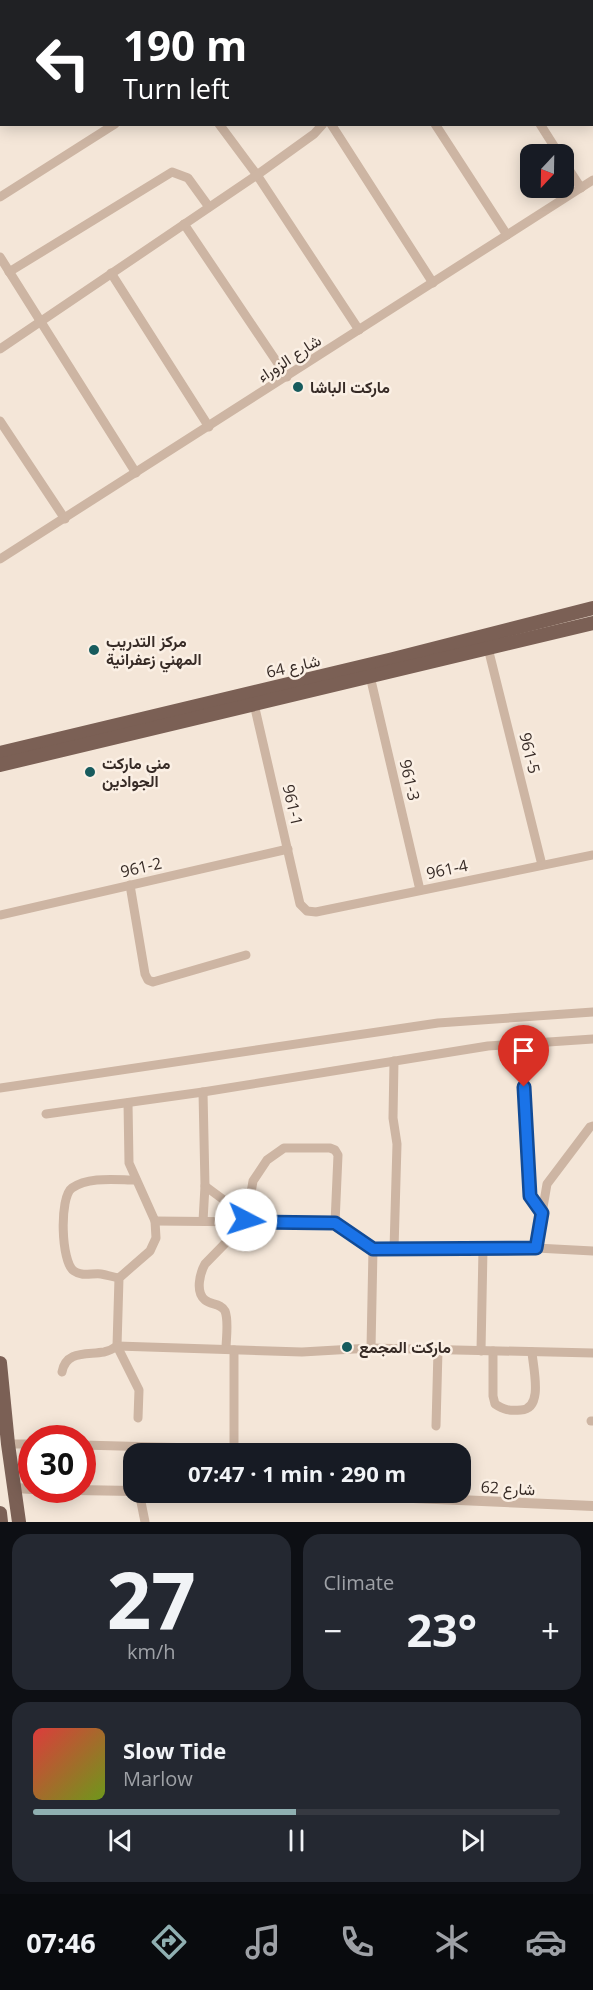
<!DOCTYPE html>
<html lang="en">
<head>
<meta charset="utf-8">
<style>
	body { margin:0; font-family:"Open Sans",Vazirmatn,sans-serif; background:#242831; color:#f1f3f6; height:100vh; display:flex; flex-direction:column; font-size:22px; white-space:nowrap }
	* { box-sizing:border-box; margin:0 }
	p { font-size:20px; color:#9ea1a6 }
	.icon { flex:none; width:33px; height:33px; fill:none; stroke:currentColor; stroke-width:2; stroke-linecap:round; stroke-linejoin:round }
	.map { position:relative; height:1522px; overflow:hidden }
	.side { display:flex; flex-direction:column; gap:12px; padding:12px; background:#0d0f14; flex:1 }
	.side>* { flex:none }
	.guide { position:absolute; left:0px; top:0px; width:594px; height:126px; box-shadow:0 3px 15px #0003; background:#202124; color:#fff; overflow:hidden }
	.needle { width:39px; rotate:202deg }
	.fabs { position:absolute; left:520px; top:144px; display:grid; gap:12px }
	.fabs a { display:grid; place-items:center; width:54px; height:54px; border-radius:12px; background:#171b24; box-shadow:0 3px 15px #0003; font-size:30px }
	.speed { position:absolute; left:18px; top:1425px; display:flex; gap:12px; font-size:30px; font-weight:700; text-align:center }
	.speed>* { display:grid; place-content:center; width:78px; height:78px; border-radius:50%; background:#171b24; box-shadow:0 3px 15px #0003; line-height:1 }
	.speed .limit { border:9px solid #d22; background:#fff; color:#111 }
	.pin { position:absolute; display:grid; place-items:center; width:51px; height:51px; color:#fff; margin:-62px -26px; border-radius:50% 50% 50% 0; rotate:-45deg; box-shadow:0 0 6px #0007 }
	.pin .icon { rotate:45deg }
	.me { position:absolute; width:66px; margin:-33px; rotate:95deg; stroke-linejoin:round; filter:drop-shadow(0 0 4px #0008) }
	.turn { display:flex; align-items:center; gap:21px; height:126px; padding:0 24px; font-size:27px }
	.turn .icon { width:78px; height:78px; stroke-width:2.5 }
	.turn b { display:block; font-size:42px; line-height:51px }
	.big { font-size:45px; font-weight:700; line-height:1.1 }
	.side .tile { flex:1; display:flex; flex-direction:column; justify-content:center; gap:9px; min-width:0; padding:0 21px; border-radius:18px; background:#242831 }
	.side .dial { align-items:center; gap:0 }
	.dial b { font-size:78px; line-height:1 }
	.song { display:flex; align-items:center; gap:18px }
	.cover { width:72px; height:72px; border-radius:9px; background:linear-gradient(135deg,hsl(0 70% 55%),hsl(80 70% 35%)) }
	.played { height:6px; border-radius:3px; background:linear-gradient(90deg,#8fafb1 50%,#363941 50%) }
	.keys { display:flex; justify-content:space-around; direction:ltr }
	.heat { display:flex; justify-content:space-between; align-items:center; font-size:33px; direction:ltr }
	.side .tiles { flex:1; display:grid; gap:12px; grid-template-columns:1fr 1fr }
	.tile:last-child { grid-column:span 2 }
	.trip { position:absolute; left:123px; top:1443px; width:348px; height:60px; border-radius:18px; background:#171b24; box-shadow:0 3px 15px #0003; font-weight:700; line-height:60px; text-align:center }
	.tabs { display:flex; height:96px; justify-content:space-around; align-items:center; background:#090b0e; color:#9ea1a6 }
	.tabs .icon { width:42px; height:42px }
	.tabs .on { color:#8fafb1 }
	.tabs b { font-size:27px; color:#f1f3f6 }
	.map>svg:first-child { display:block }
</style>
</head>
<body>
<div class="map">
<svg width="593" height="1522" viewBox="0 0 593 1522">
	<rect width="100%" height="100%" fill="#f4e6d8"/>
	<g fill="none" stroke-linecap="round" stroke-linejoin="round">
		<g stroke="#cdb5a3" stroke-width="9">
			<polyline points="458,0 459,2"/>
			<polyline points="565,0 566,2"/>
			<polyline points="59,2 61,0"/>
			<polyline points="156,2 157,0"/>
			<polyline points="252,2 253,0"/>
			<polyline points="340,2 344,2"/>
			<polyline points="425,2 426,0"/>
			<polyline points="0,41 2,40"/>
			<polyline points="592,41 593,41"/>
			<polyline points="0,115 2,114"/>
			<polyline points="219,124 257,175 359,330"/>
			<polyline points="331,124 433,283"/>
			<polyline points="435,124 507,235"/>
			<polyline points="540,124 559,154"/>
			<polyline points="564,162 581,188"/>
			<polyline points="0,197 115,124"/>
			<polyline points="184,224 287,377"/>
			<polyline points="0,257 136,473"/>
			<polyline points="9,272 172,172 188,178 209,207"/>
			<polyline points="111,273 209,427"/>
			<polyline points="0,349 257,175 314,134 323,124"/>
			<polyline points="0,421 65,519"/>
			<polyline points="0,559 593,180"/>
			<polyline points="488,648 542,865"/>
			<polyline points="370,676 420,890"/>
			<polyline points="254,704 300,904 307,911 316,912 593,855"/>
			<polyline points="130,885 145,974 148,980 153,982 246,955"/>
			<polyline points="0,915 288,849"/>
			<polyline points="522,1042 530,1196 542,1213"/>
			<polyline points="0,1088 438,1023 593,1012"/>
			<polyline points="203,1092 205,1186 203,1221"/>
			<polyline points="128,1103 129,1163 155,1221 156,1238 150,1251 119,1278 117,1346 139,1390 138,1418"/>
			<polyline points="46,1114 203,1092 488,1046 593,1039"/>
			<polyline points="205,1186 236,1209 246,1220"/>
			<polyline points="155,1221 335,1223 373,1249 536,1248 593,1251"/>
			<polyline points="536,1248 547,1184 590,1127 593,1126"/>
			<polyline points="394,1249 397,1144 393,1118 394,1061"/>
			<path d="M119 1278C113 1277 107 1275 101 1274 92 1273 82 1277 74 1271 61 1263 59 1197 72 1188 89 1176 117 1180 136 1180"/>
			<polyline points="371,1348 373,1249"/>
			<path d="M226 1349C226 1339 229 1321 225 1311 221 1303 211 1305 205 1300 195 1292 200 1273 205 1264L246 1222 253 1181 267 1160 284 1148H330L335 1150 338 1155 335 1223"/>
			<polyline points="234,1350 234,1452"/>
			<polyline points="481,1351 483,1249"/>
			<path d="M493 1351V1396L495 1404C504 1410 509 1411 521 1410 544 1409 533 1368 532 1352"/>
			<path d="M62 1372C66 1350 87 1355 104 1352 109 1351 113 1349 117 1346L302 1352 371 1348 593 1353"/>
			<polyline points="591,1421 593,1421"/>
			<polyline points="436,1426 438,1350"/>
			<polyline points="8,1444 32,1444"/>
			<polyline points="82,1445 234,1449"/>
			<polyline points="139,1492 145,1522"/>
		</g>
		<g stroke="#cdb5a3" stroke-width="10">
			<polyline points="15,1488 32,1489"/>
			<polyline points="74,1490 134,1491"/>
			<polyline points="277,1492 593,1506"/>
		</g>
		<g stroke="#7b6055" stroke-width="14">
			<polyline points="0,753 393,659 593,608"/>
			<polyline points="0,765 593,623"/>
			<polyline points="0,1363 8,1444 19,1522"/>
			<polyline points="0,1513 1,1522"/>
		</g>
	</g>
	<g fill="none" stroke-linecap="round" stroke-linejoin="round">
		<g stroke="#114b97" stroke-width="15">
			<polyline id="route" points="246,1220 246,1222 335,1223 373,1249 536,1248 542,1213 530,1196 524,1087"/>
		</g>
		<use href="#route" stroke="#1a73e8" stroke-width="10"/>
	</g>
	<g fill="#175b5d" stroke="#fbf0e5" stroke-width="2">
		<circle cx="298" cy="387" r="6"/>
		<circle cx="94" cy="650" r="6"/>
		<circle cx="90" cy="772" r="6"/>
		<circle cx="347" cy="1347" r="6"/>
	</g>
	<g text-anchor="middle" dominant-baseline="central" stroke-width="5" stroke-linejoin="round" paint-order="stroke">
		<g font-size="16" fill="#372b26" stroke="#fbf0e5">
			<text transform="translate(289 358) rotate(-33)">شارع الزوراء</text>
			<text transform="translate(293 666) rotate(-13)">شارع 64</text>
			<text transform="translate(530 753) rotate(76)">961-5</text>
			<text transform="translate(410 780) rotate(77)">961-3</text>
			<text transform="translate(293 805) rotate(77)">961-1</text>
			<text transform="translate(141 867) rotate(-13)">961-2</text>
			<text transform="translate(447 869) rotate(-12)">961-4</text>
			<text transform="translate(508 1488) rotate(3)">شارع 62</text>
		</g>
		<g font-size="16" font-weight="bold" fill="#372b26" stroke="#fbf0e5" text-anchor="start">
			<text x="310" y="387">ماركت الباشا</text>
			<text x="106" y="641">مركز التدريب<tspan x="106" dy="18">المهني زعفرانية</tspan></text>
			<text x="102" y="763">مني ماركت<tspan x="102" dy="18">الجوادين</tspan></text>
			<text x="359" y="1347">ماركت المجمع</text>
		</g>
	</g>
</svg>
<div class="fabs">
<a><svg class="needle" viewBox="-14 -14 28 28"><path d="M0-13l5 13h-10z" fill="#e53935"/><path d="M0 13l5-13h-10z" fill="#9ea1a6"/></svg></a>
</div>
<div class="speed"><div class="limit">30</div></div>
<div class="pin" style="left:524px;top:1087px;background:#d93025"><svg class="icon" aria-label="arrive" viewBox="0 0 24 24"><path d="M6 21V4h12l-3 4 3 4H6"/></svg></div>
<svg class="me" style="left:246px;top:1220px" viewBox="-20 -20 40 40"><circle r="19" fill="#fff"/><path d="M0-13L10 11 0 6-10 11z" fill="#1a73e8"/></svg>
<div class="trip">07:47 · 1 min · 290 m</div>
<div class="guide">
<div class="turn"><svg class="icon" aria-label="left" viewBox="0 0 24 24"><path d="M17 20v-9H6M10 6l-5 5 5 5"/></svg><div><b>190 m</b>Turn left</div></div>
</div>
</div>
<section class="side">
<div class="tiles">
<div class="tile dial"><b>27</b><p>km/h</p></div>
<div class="tile"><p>Climate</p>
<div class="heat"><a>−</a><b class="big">23°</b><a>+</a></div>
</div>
<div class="tile">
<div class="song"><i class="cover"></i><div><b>Slow Tide</b><p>Marlow</p></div></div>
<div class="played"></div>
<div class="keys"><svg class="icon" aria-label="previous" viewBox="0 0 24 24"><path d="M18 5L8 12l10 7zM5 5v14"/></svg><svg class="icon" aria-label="pause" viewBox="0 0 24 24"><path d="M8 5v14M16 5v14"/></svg><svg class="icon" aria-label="next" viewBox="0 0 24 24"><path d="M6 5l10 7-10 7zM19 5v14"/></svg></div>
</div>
</div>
</section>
<nav class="tabs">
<b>07:46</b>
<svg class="icon on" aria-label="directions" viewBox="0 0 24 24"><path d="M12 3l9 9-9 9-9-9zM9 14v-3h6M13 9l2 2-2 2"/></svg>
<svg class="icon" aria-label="music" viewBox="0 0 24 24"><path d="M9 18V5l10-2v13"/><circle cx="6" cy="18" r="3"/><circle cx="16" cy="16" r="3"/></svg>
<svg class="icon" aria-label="phone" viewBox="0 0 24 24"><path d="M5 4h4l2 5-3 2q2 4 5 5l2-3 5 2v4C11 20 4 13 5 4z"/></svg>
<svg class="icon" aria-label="climate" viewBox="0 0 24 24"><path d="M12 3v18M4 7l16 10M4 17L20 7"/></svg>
<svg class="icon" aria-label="car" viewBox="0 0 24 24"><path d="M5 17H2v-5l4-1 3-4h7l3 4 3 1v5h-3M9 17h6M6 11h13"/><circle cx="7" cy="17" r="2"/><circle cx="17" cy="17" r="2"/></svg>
</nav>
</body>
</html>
